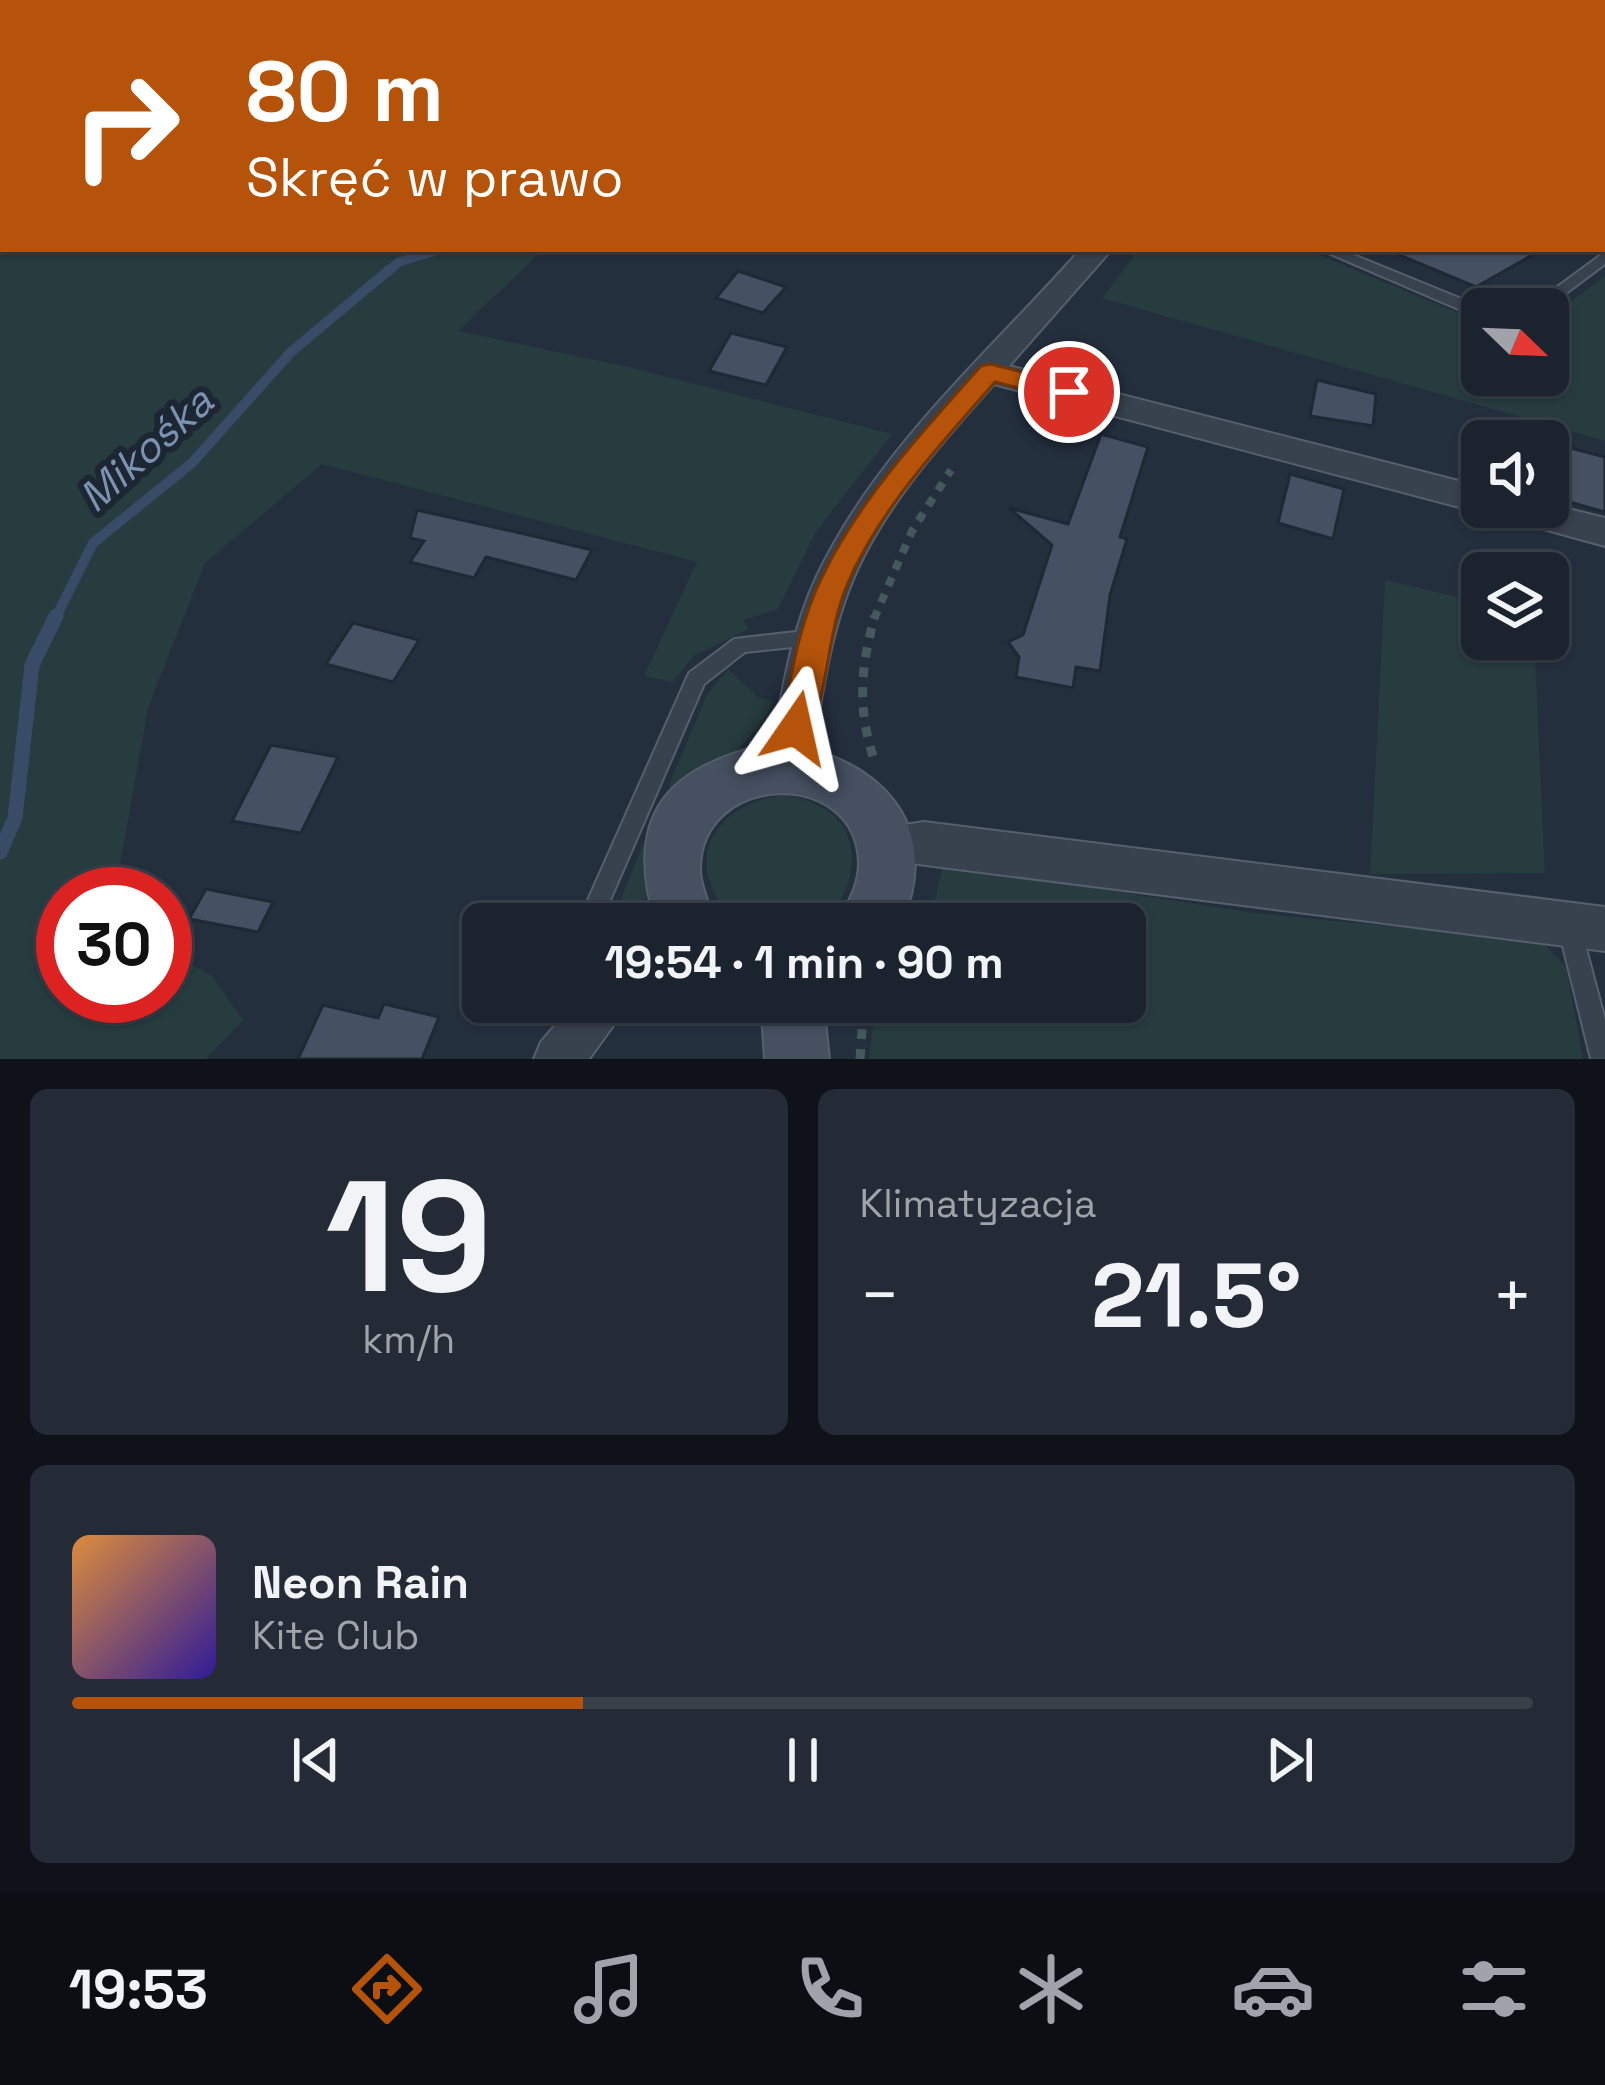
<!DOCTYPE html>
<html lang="pl">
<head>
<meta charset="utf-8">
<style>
	body { margin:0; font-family:"Space Grotesk",sans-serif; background:#242b36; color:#f1f3f6; height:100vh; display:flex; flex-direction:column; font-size:45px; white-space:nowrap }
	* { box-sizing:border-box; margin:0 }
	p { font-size:39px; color:#a0a4aa }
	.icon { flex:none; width:66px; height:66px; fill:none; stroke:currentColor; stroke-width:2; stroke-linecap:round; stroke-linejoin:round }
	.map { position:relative; height:1059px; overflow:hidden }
	.sheet { display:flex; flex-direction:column; gap:30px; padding:30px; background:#0f1319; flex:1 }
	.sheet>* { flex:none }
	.hud { position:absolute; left:0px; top:0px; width:1605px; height:252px; box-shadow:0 3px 9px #0004,0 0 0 3px #39404a; background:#b45309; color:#fff; overflow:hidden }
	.needle { width:78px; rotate:113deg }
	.buttons { position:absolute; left:1461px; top:288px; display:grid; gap:24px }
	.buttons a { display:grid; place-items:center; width:108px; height:108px; border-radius:18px; background:#1b232e; box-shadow:0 3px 9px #0004,0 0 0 3px #39404a; font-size:60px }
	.speed { position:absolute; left:36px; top:867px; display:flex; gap:24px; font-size:60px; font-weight:700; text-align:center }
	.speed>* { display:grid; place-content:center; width:156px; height:156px; border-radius:50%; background:#1b232e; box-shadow:0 3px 9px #0004,0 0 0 3px #39404a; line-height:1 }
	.speed .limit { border:18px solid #d22; background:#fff; color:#111 }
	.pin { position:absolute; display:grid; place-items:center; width:102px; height:102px; color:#fff; margin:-51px; border:6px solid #fff; border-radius:50%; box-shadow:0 3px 12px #0007 }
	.me { position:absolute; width:132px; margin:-66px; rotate:11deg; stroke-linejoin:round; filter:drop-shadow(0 0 9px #0008) }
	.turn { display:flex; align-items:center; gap:42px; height:252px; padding:0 48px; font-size:54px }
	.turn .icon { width:156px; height:156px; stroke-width:2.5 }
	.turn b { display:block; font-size:84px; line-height:102px }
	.big { font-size:90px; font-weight:800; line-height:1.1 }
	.sheet .tile { flex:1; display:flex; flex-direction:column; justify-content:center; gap:18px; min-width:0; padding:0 42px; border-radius:18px; background:#242b36 }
	.sheet .dial { align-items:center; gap:0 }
	.dial b { font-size:156px; line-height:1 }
	.song { display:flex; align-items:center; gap:36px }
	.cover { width:144px; height:144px; border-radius:18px; background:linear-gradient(135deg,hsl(30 70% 55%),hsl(250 70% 35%)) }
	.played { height:12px; border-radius:6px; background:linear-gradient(90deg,#b45309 35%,#39404a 35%) }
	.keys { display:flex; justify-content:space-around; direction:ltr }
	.heat { display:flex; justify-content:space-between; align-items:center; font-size:66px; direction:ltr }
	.sheet .tiles { flex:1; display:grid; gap:30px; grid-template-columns:1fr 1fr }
	.tile:last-child { grid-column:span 2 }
	.trip { position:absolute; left:462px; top:903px; width:684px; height:120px; border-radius:18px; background:#1b232e; box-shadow:0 3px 9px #0004,0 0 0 3px #39404a; font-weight:800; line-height:120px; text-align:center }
	.tab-bar { display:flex; height:192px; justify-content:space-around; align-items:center; background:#0b0e12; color:#a0a4aa }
	.tab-bar .icon { width:84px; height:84px }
	.tab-bar .active { color:#b45309 }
	.tab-bar b { font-size:54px; color:#f1f3f6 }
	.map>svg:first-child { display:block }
</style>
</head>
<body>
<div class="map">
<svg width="1605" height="1059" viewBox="0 0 1605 1059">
	<rect width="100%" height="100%" fill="#242f3e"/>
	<g fill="#263c3f">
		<polygon points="0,25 3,249 559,249 554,254 542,251 458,331 628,367 892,434 815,533 778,609 743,620 749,629 695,655 672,682 644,676 697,562 322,464 205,563 148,708 115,894 63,894 63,996 165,996 165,951 211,975 243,1020 206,1059 0,1059"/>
		<polygon points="1139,249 1305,249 1482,323 1482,375 1548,375 1548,319 1605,276 1605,441 1102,298"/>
		<polygon points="1385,580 1482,603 1482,639 1534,639 1545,873 1370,874"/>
		<path d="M728 669 759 698 773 701C762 728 747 738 729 759 689 804 664 868 634 919L611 924 643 845 647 848 672 793 669 785 707 695Z"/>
		<path d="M787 795C808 800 829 807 842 825 864 857 848 913 809 924 798 926 783 924 772 924 746 924 724 915 713 890 688 836 738 798 787 795Z"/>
		<polygon points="943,865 1254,913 1541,941 1566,967 1583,1059 869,1059 876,1002 1125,1002 1125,924 929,924"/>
	</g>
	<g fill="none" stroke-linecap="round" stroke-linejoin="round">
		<g stroke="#394c67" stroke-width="9">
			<polyline points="1128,3 1137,0"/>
			<polyline points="386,273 399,262 442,249"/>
		</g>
		<polyline stroke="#394c67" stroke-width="10" points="55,619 93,543 192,463 291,352 389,270"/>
		<polyline stroke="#394c67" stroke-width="15" points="0,852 15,818 32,665 56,616"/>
	</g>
	<g fill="#455162" stroke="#1f2835" stroke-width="3">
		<polygon points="1385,249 1543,249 1476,287"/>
		<polygon points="738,271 786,287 763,313 716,298"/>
		<polygon points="731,333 787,347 766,385 709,371"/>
		<polygon points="1317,380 1376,394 1373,426 1310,416"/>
		<polygon points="1101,434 1148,447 1120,537 1127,539 1110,595 1100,671 1076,667 1073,688 1016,677 1019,657 1008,642 1023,635 1052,545 1009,508 1068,524"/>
		<polygon points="1548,442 1605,457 1605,512 1548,496"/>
		<polygon points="1290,474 1344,489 1333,539 1278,523"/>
		<polygon points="417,510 529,535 592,550 576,580 486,557 474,578 410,562 424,541 410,538"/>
		<polygon points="353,623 419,640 393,682 326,664"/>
		<polygon points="271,745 338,757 301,833 232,821"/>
		<polygon points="206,889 273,902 258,932 189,919"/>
		<polygon points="384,1004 439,1017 422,1059 298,1059 323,1005 378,1018"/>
	</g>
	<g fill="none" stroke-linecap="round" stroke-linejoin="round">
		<g stroke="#565f6c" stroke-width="4">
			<g id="lane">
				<polygon points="1605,76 1605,84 1602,85 1602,77"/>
				<polygon points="1319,249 1339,249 1486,309 1482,309 1482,318 1477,317"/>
				<polygon points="1605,252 1605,264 1545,309 1527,309"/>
				<polygon points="814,630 821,632 824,638 821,644 745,652 704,684 607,907 599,911 591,907 588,900 689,673 734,639"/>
				<polygon points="1569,915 1577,918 1580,926 1605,1020 1605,1059 1591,1059 1558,926 1561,918"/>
			</g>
		</g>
		<g stroke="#565f6c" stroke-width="4">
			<g id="street">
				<polygon points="1389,0 1416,0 1418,3 1391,3"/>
				<polygon points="1463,0 1491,0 1461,3"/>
				<polygon points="1590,0 1605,0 1605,8 1602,3"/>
				<path d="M1081 249H1112L1009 366 1482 487V507L1548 504 1605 518V546L1496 516 1493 510 1482 513 994 384C936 449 872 519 844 603 826 655 820 711 810 765L804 778 789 783 774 778 768 765C781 703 789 636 816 578 877 449 988 354 1081 249Z"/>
				<polygon points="924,822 1605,907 1605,951 871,858 864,844 871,830"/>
				<polygon points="575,1002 630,1002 589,1059 534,1059 541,1042"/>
			</g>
		</g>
		<g stroke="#565f6c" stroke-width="4">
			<g id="secondary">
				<path d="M776 742C875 755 946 821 901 924H838C847 903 859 887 859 863 857 766 699 772 700 870 700 887 711 908 716 924H656C622 812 669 765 776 742Z"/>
				<polygon points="761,1002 823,1002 829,1059 765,1059"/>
			</g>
		</g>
		<polyline stroke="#44595c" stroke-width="8" stroke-dasharray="9 9" stroke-linecap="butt" points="874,619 912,531 951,470"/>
		<g stroke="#44595c" stroke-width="9" stroke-dasharray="10 10" stroke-linecap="butt">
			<path d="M873 756C857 707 861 665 875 616"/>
			<polyline points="860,1059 864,1002"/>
		</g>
		<use href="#lane" fill="#38414e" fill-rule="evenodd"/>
		<use href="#street" fill="#38414e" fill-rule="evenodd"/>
		<use href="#secondary" fill="#465061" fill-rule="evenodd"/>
	</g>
	<path fill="#b45309" stroke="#753606" stroke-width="3" d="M990 364 1078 386 1081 392 1069 401 995 382C942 443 879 509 847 585 827 633 829 691 807 737H785L781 728C791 677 799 622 823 575 861 497 924 430 981 366Z"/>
	<g text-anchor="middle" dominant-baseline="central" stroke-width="12" stroke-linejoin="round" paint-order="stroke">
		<g font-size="42" font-style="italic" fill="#7c92b1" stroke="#1d2633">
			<text transform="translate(146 449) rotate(-42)">Mikośka</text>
		</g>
	</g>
</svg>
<div class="buttons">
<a><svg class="needle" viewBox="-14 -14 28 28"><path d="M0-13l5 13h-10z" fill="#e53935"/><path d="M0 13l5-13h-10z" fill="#a0a4aa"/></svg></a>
<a><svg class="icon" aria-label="sound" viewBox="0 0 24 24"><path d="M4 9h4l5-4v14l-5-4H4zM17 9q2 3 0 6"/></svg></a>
<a><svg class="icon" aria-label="layers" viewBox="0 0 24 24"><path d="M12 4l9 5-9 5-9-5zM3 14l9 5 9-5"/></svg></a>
</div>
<div class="speed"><div class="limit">30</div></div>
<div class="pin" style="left:1069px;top:392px;background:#d93025"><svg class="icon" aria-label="arrive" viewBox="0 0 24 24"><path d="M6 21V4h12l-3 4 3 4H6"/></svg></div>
<svg class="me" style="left:796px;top:728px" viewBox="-20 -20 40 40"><path d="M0-17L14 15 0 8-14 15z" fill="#b45309" stroke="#fff" stroke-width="4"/></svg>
<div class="trip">19:54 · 1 min · 90 m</div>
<div class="hud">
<div class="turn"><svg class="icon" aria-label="right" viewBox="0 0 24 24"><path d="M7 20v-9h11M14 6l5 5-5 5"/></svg><div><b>80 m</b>Skręć w prawo</div></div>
</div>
</div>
<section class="sheet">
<div class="tiles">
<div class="tile dial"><b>19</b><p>km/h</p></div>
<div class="tile"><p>Klimatyzacja</p>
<div class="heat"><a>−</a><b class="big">21.5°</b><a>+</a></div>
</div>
<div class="tile">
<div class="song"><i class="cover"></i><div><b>Neon Rain</b><p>Kite Club</p></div></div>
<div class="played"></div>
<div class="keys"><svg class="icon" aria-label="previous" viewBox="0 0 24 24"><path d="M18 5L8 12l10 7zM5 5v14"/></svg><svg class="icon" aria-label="pause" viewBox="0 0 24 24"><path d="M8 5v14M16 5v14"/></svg><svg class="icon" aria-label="next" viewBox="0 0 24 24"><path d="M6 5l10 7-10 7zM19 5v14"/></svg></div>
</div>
</div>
</section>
<nav class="tab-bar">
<b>19:53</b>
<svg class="icon active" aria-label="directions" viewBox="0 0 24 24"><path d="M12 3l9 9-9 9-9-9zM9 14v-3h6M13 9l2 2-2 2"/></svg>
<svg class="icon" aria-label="music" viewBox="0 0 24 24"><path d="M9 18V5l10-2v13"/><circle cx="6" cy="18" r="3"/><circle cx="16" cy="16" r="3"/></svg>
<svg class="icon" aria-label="phone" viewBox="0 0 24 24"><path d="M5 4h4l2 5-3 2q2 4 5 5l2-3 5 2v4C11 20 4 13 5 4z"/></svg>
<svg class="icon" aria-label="climate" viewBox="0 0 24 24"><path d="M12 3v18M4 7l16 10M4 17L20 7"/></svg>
<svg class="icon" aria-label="car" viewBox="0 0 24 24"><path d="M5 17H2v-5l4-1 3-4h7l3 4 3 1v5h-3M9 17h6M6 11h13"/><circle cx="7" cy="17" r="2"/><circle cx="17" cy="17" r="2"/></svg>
<svg class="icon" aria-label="filters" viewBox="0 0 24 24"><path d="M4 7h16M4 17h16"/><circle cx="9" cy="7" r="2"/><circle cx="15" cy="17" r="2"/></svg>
</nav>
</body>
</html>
